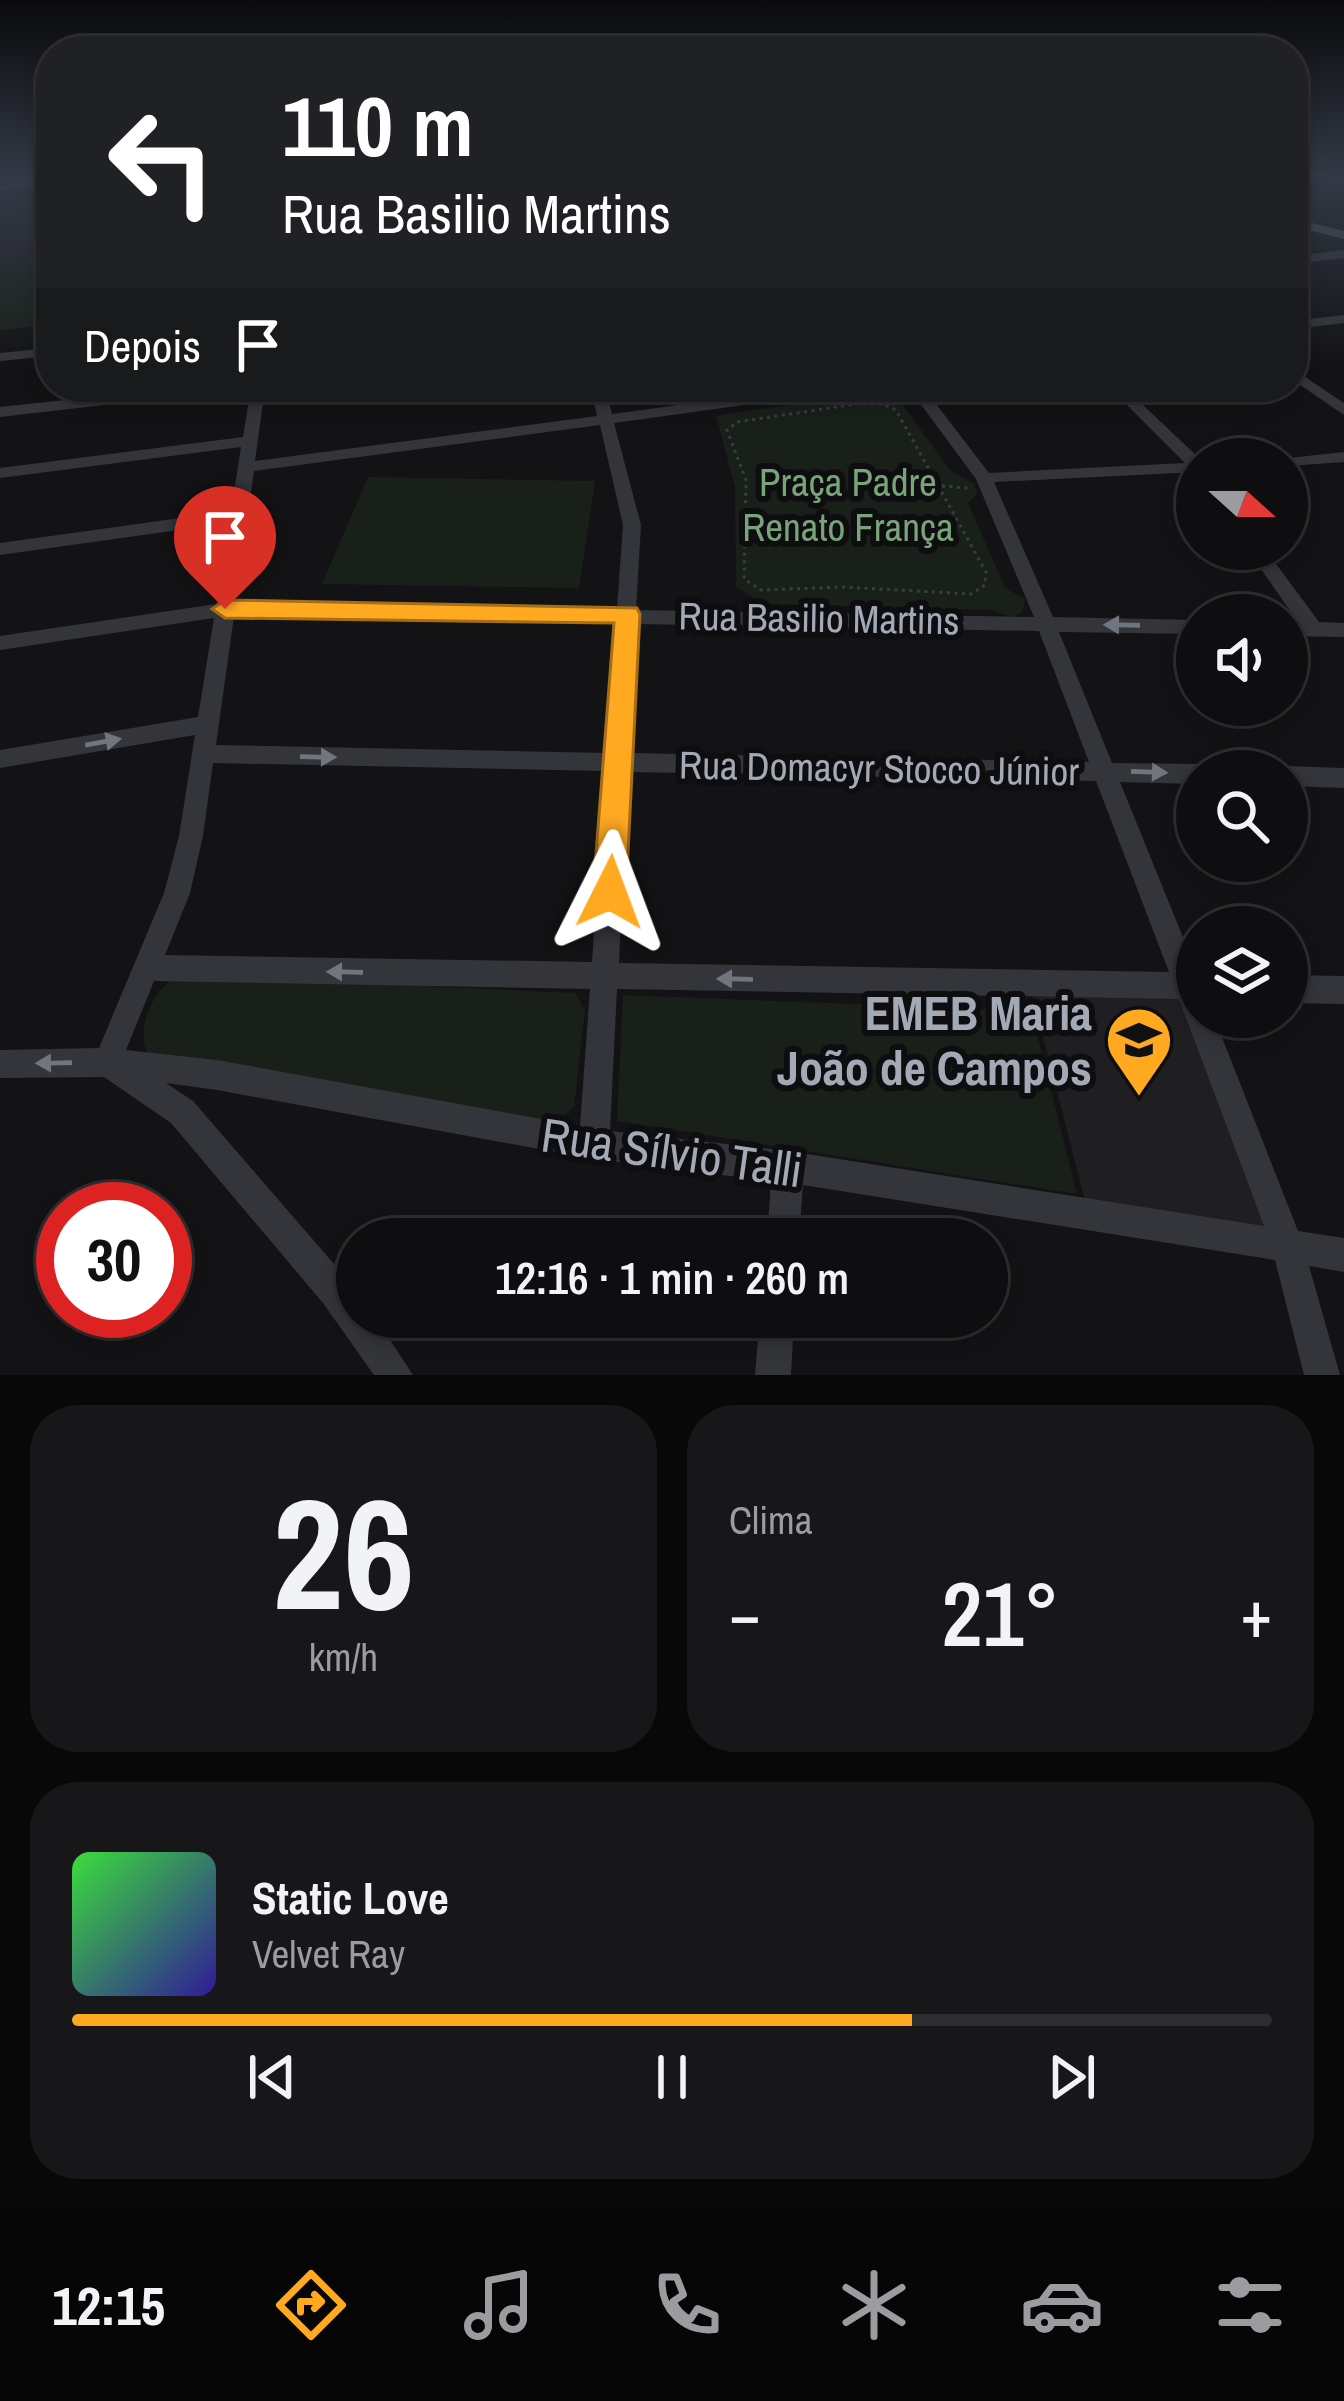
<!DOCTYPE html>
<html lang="pt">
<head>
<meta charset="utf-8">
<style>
	body { margin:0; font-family:"Archivo Narrow",sans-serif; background:#171719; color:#f1f3f6; height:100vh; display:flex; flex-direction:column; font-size:45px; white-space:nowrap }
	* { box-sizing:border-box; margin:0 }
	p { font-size:39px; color:#9b9c9f }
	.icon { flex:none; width:66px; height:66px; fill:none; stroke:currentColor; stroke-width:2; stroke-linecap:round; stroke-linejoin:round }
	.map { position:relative; height:1375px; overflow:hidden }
	.side { display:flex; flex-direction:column; gap:30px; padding:30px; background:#080809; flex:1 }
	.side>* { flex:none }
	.hud { position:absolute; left:36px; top:36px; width:1272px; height:366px; border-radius:48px; box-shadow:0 6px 18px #0003,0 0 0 3px #2e2e30; background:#202124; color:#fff; overflow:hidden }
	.needle { width:78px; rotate:111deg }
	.tools { position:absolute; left:1176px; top:438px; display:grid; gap:24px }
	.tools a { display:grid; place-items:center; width:132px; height:132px; border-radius:50%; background:#0e0e10; box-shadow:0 6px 18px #0003,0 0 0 3px #2e2e30; font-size:60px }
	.speed { position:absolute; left:36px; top:1182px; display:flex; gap:24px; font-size:60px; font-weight:700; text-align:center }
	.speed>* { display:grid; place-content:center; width:156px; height:156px; border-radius:50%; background:#0e0e10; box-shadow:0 6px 18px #0003,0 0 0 3px #2e2e30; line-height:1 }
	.speed .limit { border:18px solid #d22; background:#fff; color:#111 }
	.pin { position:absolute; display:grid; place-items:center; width:102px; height:102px; color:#fff; margin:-123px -51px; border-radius:50% 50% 50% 0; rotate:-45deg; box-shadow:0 0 12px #0007 }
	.pin .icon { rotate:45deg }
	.me { position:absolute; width:132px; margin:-66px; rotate:3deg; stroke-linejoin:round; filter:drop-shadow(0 0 9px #0008) }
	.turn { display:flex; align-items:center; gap:42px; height:252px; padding:0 48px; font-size:54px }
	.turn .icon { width:156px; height:156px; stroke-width:2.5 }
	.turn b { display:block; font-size:84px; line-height:102px }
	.then { display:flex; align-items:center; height:114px; padding:0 48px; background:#0003; gap:24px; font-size:45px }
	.big { font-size:90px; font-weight:600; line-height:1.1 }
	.side .widget { flex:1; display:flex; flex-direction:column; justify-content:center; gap:18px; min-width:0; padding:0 42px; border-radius:48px; background:#171719 }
	.side .dial { align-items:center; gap:0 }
	.dial b { font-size:156px; line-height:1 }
	.song { display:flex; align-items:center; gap:36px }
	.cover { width:144px; height:144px; border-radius:18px; background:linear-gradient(135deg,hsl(120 70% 55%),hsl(250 70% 35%)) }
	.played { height:12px; border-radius:6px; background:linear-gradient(90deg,#ffa921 70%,#2e2e30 70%) }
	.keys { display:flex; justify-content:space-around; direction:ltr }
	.heat { display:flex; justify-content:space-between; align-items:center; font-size:66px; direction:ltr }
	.side .tiles { flex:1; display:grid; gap:30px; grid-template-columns:1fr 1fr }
	.widget:last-child { grid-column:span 2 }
	.trip { position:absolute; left:336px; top:1218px; width:672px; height:120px; border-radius:60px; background:#0e0e10; box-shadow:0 6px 18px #0003,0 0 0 3px #2e2e30; font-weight:600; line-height:120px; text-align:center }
	.tabs { display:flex; height:192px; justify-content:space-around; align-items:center; background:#060606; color:#9b9c9f }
	.tabs .icon { width:84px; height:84px }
	.tabs .current { color:#ffa921 }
	.tabs b { font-size:54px; color:#f1f3f6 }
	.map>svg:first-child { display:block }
</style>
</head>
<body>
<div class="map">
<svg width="1344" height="1375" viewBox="0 0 1344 1375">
	<rect width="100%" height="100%" fill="#131315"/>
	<g fill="#1f1f22">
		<polygon points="0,176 51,176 51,255 0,257"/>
		<polygon points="1032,994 1181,996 1268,1228 1085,1201"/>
	</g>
	<g fill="#192019">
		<polygon points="51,254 51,325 0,330 0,256"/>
		<polygon points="885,390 904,396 903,406 951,471 974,483 977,494 968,503 1005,588 1025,599 1022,613 1010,617 991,610 764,604 736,587 735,487 716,416"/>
		<polygon points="368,477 595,481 579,588 322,584"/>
		<path d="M181 975 575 993 585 1010 574 1107 554 1124 148 1054C134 1027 155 985 181 975Z"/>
		<polygon points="623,995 1031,1011 1077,1194 617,1121"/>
	</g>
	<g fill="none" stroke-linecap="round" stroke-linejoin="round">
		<g stroke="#393c41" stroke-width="3" stroke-dasharray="3 4.5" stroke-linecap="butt">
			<polygon points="856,404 883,404 896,410 986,572 985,585 971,594 844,587 761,590 744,579 746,480 727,430 737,422"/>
			<polyline points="942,486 968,488"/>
		</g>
		<g fill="#33353a" fill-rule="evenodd">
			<polygon points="1344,250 1344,258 1293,264 1293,256"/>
			<polygon points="1344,315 1344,323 1293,329 1293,321"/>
			<polygon points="51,348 51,356 0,361 0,353"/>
			<polygon points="1293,369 1344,403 1344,415 1293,380"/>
			<polygon points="185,387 232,387 225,391 0,417 0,407"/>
			<path d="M251 387H300L264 395 255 461 597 416 591 387H605L612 414 812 387H852L845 391 614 423 641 525 636 610 1034 617 976 479 908 387H923L989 473 1185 463 1109 387H1124L1200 459H1197V472L994 482 1053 617 1197 620V634L1059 632 1112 763 1197 764 1207 771H1197V784L1120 782 1197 972V1017H1214L1298 1231 1344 1238V1272L1309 1266 1340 1375H1304L1275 1260 803 1185 799 1239H767L771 1181 594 1159 217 1090 166 1083 193 1101 347 1279 357 1293V1317H375L413 1375H374L323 1303 171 1123 104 1077 0 1078V1050L99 1048 164 893 179 836 195 735 0 768V750L198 717 214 618 0 650V636L216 604 229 523 0 555V543L231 511 241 447 0 478V468L243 437ZM600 425 623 525 617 609 235 602 254 471ZM234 616 616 623 607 753 216 745ZM636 624 1039 631 1089 762 629 753ZM213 763 605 771 592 962 165 955 190 893 203 836ZM628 772 1096 781 1169 972 619 963ZM154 981 590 989 580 1126 217 1060 126 1050ZM617 989 1179 999 1264 1226 788 1151 610 1131Z"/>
			<polygon points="1344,452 1344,462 1287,466 1287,459 1280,459"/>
			<polygon points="1247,549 1265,549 1319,622 1344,623 1344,637 1287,636 1287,622 1298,622"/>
			<polygon points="1287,766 1344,768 1344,788 1287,786 1287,771 1278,771"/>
			<polygon points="1287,975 1344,976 1344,1004 1287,1003"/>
			<polygon points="760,1317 794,1317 791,1375 755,1375"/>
		</g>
		<polygon fill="#4f5259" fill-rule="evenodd" points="1293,218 1344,231 1344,239 1293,226"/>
	</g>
	<polygon fill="#1e1e21" points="40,176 51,176 44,200 0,205 0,189"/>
	<polygon fill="#3b3c41" stroke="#4c4e53" stroke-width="3" points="0,176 40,176 36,184 0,189"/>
	<defs><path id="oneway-solid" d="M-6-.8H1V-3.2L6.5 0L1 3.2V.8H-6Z" transform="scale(3)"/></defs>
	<g fill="#71757e">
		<use href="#oneway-solid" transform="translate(1122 625) rotate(-179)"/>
		<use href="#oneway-solid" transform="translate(103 742) rotate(-10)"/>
		<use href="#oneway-solid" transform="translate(318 757) rotate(1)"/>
		<use href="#oneway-solid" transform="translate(1149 772) rotate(2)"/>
		<use href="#oneway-solid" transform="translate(345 972) rotate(-179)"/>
		<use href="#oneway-solid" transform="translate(735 979) rotate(-179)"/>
		<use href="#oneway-solid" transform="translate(54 1063) rotate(179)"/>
	</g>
	<linearGradient id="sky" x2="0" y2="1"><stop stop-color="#0a0a0c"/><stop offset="0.48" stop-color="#333946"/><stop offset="1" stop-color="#333946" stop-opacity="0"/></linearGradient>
	<rect width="1344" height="368" fill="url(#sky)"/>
	<polygon fill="#ffa921" stroke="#a66e15" stroke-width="3" points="225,600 637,608 640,614 626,892 622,903 610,907 598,903 593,892 614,623 225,618 212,609"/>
	<defs>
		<g id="school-pin" transform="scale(3.45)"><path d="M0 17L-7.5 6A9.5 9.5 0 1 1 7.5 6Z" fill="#ffa921" stroke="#0e0e10"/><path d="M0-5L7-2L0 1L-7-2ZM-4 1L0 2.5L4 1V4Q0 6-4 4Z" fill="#111"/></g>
	</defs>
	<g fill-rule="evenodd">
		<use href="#school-pin" x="1139" y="1040"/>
	</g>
	<g text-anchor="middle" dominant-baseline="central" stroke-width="12" stroke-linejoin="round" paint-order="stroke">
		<g font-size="39" fill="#79a379" stroke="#0e0e10">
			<text x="848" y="482">Praça Padre<tspan x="848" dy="45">Renato França</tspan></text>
		</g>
		<g font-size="39" fill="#a3aab6" stroke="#0e0e10">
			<text transform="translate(819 618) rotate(1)">Rua Basilio Martins</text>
			<text transform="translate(879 768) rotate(1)">Rua Domacyr Stocco Júnior</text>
		</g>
		<g font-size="48" font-weight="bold" fill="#a3aab6" stroke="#0e0e10" text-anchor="end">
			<text x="1092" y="1012">EMEB Maria<tspan x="1092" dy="55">João de Campos</tspan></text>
		</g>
		<g font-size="48" fill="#a3aab6" stroke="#0e0e10">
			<text transform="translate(672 1152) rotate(8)">Rua Sílvio Talli</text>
		</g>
	</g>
</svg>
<div class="tools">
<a><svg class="needle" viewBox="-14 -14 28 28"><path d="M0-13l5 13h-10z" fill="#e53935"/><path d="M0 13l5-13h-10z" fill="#9b9c9f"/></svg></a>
<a><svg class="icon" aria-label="sound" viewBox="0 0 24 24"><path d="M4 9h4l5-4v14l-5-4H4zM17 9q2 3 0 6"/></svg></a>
<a><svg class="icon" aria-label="search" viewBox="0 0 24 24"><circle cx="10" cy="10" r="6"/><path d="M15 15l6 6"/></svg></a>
<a><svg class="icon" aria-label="layers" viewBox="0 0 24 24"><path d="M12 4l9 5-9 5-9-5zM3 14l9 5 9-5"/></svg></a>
</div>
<div class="speed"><div class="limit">30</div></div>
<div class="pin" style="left:225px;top:609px;background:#d93025"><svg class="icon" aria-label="arrive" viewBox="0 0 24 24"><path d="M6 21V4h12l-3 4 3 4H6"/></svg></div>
<svg class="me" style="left:610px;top:892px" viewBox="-20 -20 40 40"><path d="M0-17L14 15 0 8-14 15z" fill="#ffa921" stroke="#fff" stroke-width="4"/></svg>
<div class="trip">12:16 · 1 min · 260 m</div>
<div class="hud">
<div class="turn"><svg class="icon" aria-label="left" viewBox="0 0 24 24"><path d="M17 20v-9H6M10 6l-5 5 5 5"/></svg><div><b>110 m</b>Rua Basilio Martins</div></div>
<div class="then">Depois<svg class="icon" aria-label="arrive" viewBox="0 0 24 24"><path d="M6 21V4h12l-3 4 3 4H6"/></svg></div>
</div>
</div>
<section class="side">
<div class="tiles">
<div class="widget dial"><b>26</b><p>km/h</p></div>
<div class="widget"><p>Clima</p>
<div class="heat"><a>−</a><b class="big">21°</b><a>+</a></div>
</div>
<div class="widget">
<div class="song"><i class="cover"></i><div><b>Static Love</b><p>Velvet Ray</p></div></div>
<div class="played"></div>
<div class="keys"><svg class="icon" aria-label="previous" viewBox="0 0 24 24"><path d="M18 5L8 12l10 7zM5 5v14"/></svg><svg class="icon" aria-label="pause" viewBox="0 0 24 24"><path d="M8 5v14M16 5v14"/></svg><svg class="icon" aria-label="next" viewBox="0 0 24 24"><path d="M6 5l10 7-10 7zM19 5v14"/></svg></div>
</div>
</div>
</section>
<nav class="tabs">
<b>12:15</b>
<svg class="icon current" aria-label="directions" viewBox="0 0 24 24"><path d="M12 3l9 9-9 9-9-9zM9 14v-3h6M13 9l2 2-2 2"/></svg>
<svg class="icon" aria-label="music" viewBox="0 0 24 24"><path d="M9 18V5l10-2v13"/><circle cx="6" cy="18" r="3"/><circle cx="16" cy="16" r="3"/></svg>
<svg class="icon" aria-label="phone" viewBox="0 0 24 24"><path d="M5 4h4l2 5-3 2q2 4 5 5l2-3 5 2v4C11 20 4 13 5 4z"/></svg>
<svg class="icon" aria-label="climate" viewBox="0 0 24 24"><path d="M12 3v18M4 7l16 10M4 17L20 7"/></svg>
<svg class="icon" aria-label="car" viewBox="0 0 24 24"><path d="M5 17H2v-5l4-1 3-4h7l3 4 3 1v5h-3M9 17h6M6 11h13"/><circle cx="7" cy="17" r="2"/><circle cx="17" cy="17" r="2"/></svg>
<svg class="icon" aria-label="filters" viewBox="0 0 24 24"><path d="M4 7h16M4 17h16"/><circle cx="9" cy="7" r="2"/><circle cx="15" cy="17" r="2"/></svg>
</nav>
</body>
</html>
